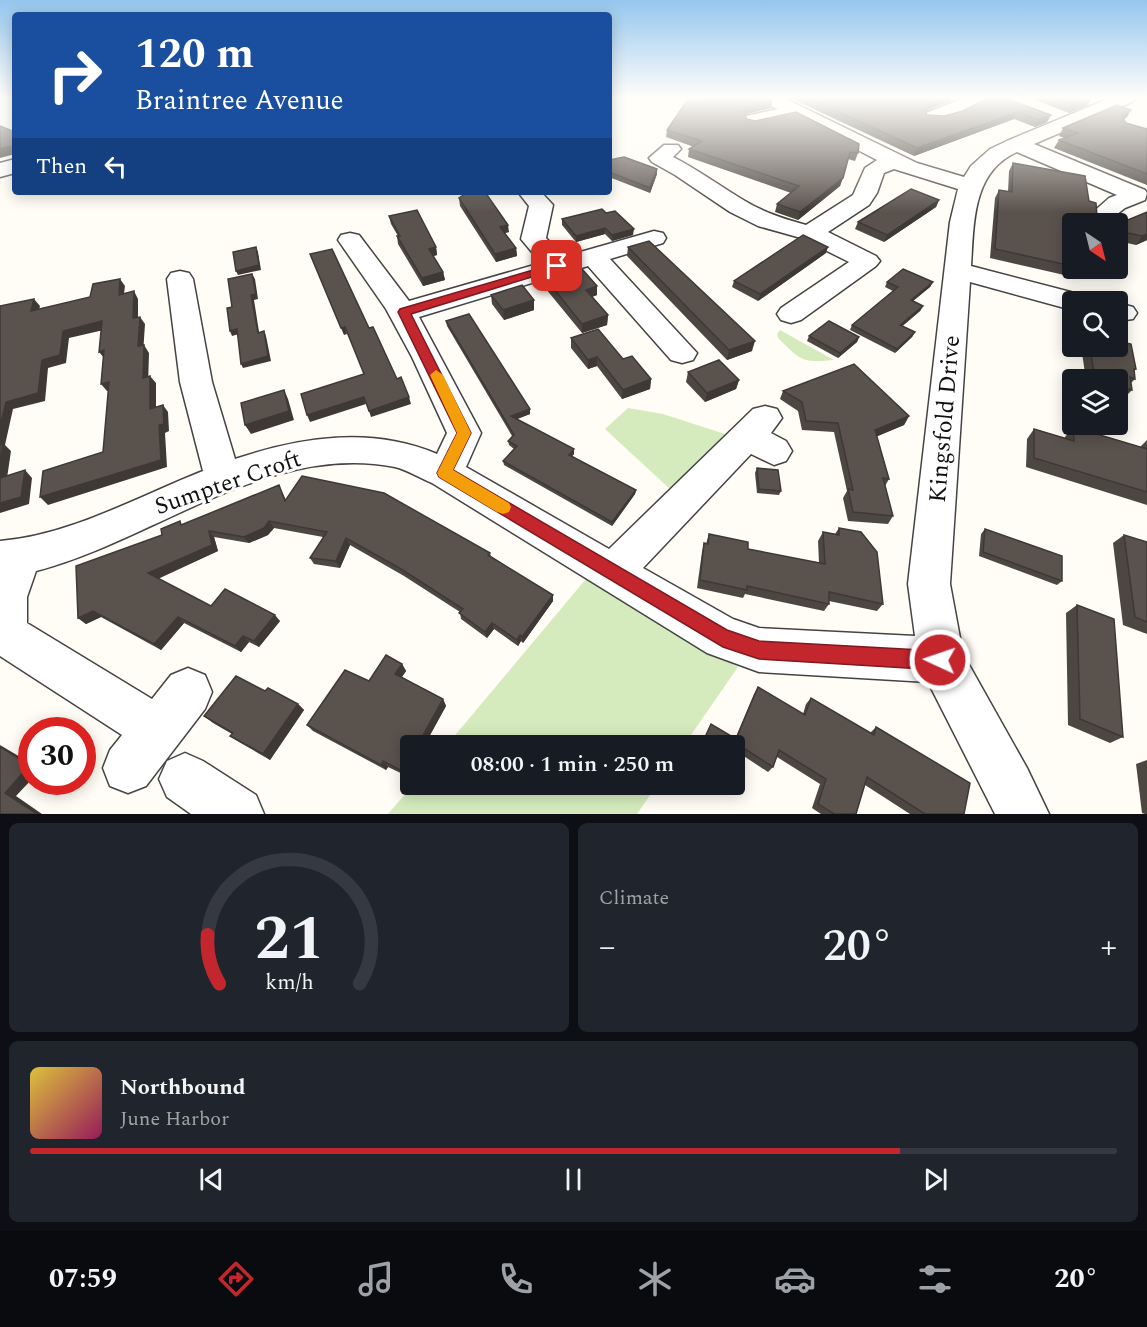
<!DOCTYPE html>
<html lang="en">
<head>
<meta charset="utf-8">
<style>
	body { margin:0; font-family:Spectral,serif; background:#20242c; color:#f1f3f6; height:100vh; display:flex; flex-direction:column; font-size:22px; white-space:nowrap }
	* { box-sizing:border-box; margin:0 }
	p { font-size:20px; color:#9ea1a6 }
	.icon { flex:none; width:33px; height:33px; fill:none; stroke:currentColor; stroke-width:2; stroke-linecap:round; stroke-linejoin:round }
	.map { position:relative; height:814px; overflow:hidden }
	.sheet { display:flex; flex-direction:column; gap:9px; padding:9px; background:#0d0f14; flex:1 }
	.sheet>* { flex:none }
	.hud { position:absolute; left:12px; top:12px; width:600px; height:183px; border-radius:6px; box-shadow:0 3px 15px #0003; background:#1a4fa0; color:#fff; overflow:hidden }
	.needle { width:39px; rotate:145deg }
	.buttons { position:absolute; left:1062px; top:213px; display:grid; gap:12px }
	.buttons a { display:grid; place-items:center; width:66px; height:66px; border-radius:6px; background:#171b24; box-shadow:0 3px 15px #0003; font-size:30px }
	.speed { position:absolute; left:18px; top:717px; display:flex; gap:12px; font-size:30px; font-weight:700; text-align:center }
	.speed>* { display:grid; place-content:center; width:78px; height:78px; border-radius:50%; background:#171b24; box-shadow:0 3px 15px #0003; line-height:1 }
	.speed .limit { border:9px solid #d22; background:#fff; color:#111 }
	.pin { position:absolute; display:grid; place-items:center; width:51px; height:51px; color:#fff; margin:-26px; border-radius:12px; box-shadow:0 3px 9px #0006 }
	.me { position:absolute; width:66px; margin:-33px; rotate:273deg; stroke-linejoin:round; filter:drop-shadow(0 0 4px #0008) }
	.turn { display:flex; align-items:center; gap:21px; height:126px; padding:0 24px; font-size:27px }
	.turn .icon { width:78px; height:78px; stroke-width:2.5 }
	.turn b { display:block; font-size:42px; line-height:51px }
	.then { display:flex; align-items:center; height:57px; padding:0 24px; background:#0003; gap:12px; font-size:22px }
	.big { font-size:45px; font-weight:600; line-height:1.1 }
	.sheet .tile { flex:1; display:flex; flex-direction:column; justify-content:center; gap:9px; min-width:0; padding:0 21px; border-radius:9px; background:#20242c }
	.sheet .dial { align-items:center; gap:0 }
	.dial svg { height:156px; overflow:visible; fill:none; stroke:#363941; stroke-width:7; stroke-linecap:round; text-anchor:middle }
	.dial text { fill:#f1f3f6; stroke:none }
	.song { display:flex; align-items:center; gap:18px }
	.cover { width:72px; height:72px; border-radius:9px; background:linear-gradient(135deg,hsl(50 70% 55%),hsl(330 70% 35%)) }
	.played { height:6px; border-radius:3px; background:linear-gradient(90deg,#c4262e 80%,#363941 80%) }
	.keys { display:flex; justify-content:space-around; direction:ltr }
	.heat { display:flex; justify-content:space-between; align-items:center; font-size:33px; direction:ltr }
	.sheet .tiles { flex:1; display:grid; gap:9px; grid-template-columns:1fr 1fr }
	.tile:last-child { grid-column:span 2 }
	.trip { position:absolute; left:400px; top:735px; width:345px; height:60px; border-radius:6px; background:#171b24; box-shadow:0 3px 15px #0003; font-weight:600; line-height:60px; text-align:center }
	.tab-bar { display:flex; height:96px; justify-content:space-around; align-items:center; background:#090b0e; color:#9ea1a6 }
	.tab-bar .icon { width:42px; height:42px }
	.tab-bar .on { color:#c4262e }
	.tab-bar b { font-size:27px; color:#f1f3f6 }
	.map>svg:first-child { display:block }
</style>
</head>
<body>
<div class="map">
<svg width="1147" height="814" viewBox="0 0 1147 814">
	<rect width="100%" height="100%" fill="#fffdf5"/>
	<g fill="#d5ebbd">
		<path d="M780 330 834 360C801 363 802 361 778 338L777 334Z"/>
		<polygon points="628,408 663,414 728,435 671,490 605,429"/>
		<polygon points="591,573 704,647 738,667 684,745 446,746"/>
		<polygon points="413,785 413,784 657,785 637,814 388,814"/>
	</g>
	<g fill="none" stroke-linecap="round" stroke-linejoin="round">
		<g stroke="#444" stroke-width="3">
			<g id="minor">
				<path d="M766 98H784L917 163 964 177 971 166 990 149 1009 140 1110 98H1135L1132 102 1034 144 1145 190 1147 193 1145 200 1125 208 1116 215 1117 224H1093L1092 213 1109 198 1117 195 1017 152C972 172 974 223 971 266L1086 296 1090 302H1072V310L970 282 950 584 963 654 1027 768 1049 814H995L928 682 759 672 707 653 432 483C420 478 407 470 395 467 268 442 153 541 36 571L27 597V623L152 699 171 675 188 668 205 675 212 692 205 709 146 786 128 793 110 786 103 768 110 750 122 735 0 656V541C71 535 137 497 203 471L180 382 167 279 171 273 180 271 189 273 193 279 212 382 235 459C301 437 371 426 437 454L447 433 412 357 386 309 338 240 341 235 350 233 359 235 409 301 541 263 521 239 529 206 518 192H541L553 205 546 238 563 257 654 231 663 233 666 238 663 243 610 259 697 353 693 360 682 363 671 360 588 266 419 317 481 433 466 467 609 549 753 409 765 406 777 409 782 418 771 433 786 441 792 451 786 461 774 465 751 454 643 568 733 619 759 628 915 636 908 584 950 222 958 189 894 169 884 173 877 193 869 205 828 232 876 256 880 261 876 266 801 320 791 323 781 320 777 314 781 308 849 262 801 238 758 226 730 212 675 175 652 162 649 158 664 145H678L681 149 673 157C699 170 721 187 745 201 765 213 785 219 806 225L853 195 865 168 877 160 794 117 753 126 746 124 744 120 746 116 778 109 771 106Z"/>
				<path d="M964 98H987C976 111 943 125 926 121L924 117 926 113Z"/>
				<polygon points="15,159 15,173 0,177 0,163"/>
				<polygon points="1118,303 1133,307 1137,313 1133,319 1118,321"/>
				<polygon points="185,753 203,761 256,795 264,814 191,814 167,797 159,779 167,761"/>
			</g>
		</g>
		<use href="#minor" fill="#fff" fill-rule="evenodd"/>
	</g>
	<g fill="#4d4742">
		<polygon points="790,98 957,98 926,111 927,115 944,116 963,111 980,102 1051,115 1047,122 1035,127 1014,119 914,156"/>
		<polygon points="1030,98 1092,98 1088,105 1069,113"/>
		<polygon points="696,101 772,101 771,108 746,114 745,115 747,119 858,153 855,161 848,159 840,186 798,220 775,212 777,204 791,193 688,157 689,149 694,147 666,137 667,130"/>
		<polygon points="1131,110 1127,117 1124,119 1126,123 1147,129 1147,185 1054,148 1059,140 1065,138 1059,136 1063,128"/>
		<polygon points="609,160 657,169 657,174 650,193 609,177"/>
		<polygon points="1013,163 1089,201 1097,217 1072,224 1072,268 1079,268 1073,277 990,258 995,198 999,190 1008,192 1009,171"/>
		<polygon points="459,198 509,232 505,233 516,248 517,256 496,262 460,206"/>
		<polygon points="939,200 936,207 884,242 855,229 858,222"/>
		<polygon points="1147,212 1147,240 1136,245 1118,241 1118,224"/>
		<polygon points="606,213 633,235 612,241 605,234 576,242 562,225 562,219"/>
		<polygon points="389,216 436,247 437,255 433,256 443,272 445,280 423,286 398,244 397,236 398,236 391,224"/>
		<polygon points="628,247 752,351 727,360 627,256"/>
		<polygon points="826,253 758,301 732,287 734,281"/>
		<polygon points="546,279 597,295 592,297 608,315 607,325 582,333 546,289"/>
		<polygon points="887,282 933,282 930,287 913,301 923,306 920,311 902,326 915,332 912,337 895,353 850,330 852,325 893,291 885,287"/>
		<polygon points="491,295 534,300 534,310 504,320 492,304"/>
		<polygon points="446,321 530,414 517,419 574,454 572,456 636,490 635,494 612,526 504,465 503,461 514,449 509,445 508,441 512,436 447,326"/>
		<polygon points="809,336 859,337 857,342 838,358 807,341"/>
		<polygon points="571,338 623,359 651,379 650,389 622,399 597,366 588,369 571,348"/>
		<polygon points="1081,346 1118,346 1136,369 1134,372 1135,379 1131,383 1132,390 1123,399 1118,398 1118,380 1086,380"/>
		<polygon points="688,372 739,380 736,389 705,402 686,382"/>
		<polygon points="783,391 909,416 904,425 877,436 889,479 885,486 893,516 888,524 848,521 843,498 847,491 834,432 802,430 798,411 780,399"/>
		<polygon points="1073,427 1140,447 1147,440 1147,505 1026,467 1027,439 1034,429 1065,438 1065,437"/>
		<polygon points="757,468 781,491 779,495 757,493 755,473"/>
		<polygon points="279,485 286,500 490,553 491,557 553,595 553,601 523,643 521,641 518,646 494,629 487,638 461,619 460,612 404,576 350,545 340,568 314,564 310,558 323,537 274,528 268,535 249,543 214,537 218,551 158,579 211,606 280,621 259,647 249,642 241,652 184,623 161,650 101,617 86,624 78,618 162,535 183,525"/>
		<polygon points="839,528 883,604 877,611 829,601 829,604 824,611 745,594 743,598 697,588 702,552 704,543 706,544 709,534 748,549 819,563 818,541 823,532 835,534"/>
		<polygon points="985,529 1062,581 1057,585 979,556 981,534"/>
		<polygon points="1124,535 1147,542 1147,634 1123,625 1113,543"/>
		<polygon points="1077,605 1123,737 1110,743 1068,725 1066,613"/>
		<polygon points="402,664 406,671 402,677 443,699 446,706 424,746 411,746 407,776 388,767 386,770 313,731 307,725 369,681"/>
		<polygon points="758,687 803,714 806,704 811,698 870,733 876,727 964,814 910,814 865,785 856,814 821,814 812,808 820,784 777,757 773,767 768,772 736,751 735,739 754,694"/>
		<polygon points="265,691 298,704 304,710 270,760 239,742 230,736 232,734 213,723 204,716"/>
		<polygon points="1147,760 1147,814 1145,814 1142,813 1136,764"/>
	</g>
	<g fill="#3f3936">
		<polygon points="942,98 957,98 925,111 925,109 928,104"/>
		<polygon points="1090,98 1092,98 1088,105 1069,113 1073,105"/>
		<polygon points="772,101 771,108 746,114 742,119 743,112 747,107"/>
		<polygon points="1131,110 1127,117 1117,124 1122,116"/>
		<polygon points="1018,112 1014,119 914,156 917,148"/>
		<polygon points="1051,115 1047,122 1035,127 1039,120"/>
		<polygon points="15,145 15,154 0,158 0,149"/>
		<polygon points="657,169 657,174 650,193 650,188"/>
		<polygon points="843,178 840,186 798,220 800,212"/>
		<polygon points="939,200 936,207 884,242 887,235"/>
		<polygon points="508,225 509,232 500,234 500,227"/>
		<polygon points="605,228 605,234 576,242 576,236"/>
		<polygon points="634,229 633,235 612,241 612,235"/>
		<polygon points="1147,234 1147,240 1136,245 1142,236"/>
		<polygon points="256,247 258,252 261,270 238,275 236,271"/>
		<polygon points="436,247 437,255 430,257 429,249"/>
		<polygon points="828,247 826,253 758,301 760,294"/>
		<polygon points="516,248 517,256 496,262 495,254"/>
		<polygon points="443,272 445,280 423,286 422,278"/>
		<polygon points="252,274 255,279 258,299 254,300 260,338 258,333 251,295"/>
		<polygon points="120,279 125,286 123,302 119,295"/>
		<polygon points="933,282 930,287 908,305 911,300"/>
		<polygon points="597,286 597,295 586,299 586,290"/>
		<polygon points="134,291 138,299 138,326 133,318"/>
		<polygon points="34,299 40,306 37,319 31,311"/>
		<polygon points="534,300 534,310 504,320 503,310"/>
		<polygon points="923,306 920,311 898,330 900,325"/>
		<polygon points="608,315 607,325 582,333 582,324"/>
		<polygon points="140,317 145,324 143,354 138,346"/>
		<polygon points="102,321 108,329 69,338 66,363 48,368 45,401 13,409 5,445 11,451 6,485 0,480 0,426 6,402 42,360 63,331"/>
		<polygon points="345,327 347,334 344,335 341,328"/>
		<polygon points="237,329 239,334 232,336 230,331"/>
		<polygon points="264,331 266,336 271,361 243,368 241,364"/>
		<polygon points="915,332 912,337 895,353 897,349"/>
		<polygon points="859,337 857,342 838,358 840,353"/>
		<polygon points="755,341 752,351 727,360 729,350"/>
		<polygon points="144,345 149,353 148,385 143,378"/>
		<polygon points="104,350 105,359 99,352"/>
		<polygon points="597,357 597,366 588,369 588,360"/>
		<polygon points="150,376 156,383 156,416 150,409"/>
		<polygon points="651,379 650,389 622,399 623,390"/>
		<polygon points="739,380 736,389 705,402 707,393"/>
		<polygon points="109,382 115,389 107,391 101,384"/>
		<polygon points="284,390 288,399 294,420 251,434 245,425"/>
		<polygon points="364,397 366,404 310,422 307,415"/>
		<polygon points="409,397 411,404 371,417 369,411"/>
		<polygon points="163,405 168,412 169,431 165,433 167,467 48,505 40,497 159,425"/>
		<polygon points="530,409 530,414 512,421 511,416"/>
		<polygon points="909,416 904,425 871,439 875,430"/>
		<polygon points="574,449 574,454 569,460 569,455"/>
		<polygon points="25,470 32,478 29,504 0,513 0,503"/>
		<polygon points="636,490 635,494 612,526 612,522"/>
		<polygon points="269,521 274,528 268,535 249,543 244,537"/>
		<polygon points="209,531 214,537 218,551 154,580 148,573"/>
		<polygon points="346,538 350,545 340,568 336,561"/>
		<polygon points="553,595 553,601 523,643 522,637"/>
		<polygon points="93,611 101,617 86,624 78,618"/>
		<polygon points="275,615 280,621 259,647 254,641"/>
		<polygon points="178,617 184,623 161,650 154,644"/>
		<polygon points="492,623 494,629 487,638 485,632"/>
		<polygon points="520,635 521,641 518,646 517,640"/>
		<polygon points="243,636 249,642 241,652 235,646"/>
		<polygon points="402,664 406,671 399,681 395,674"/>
		<polygon points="443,699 446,706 424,746 417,746"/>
		<polygon points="298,704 304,710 270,760 263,754"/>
		<polygon points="0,745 32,764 32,779 16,796 42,814 37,814 5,793"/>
		<polygon points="411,756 411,768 407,776 402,771"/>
		<polygon points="383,761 388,767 386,770 381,765"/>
	</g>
	<g fill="#5a524d" stroke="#3f3936" stroke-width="1.5">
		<polygon points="704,98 771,98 772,101 747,107 743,112 747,119 755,121 796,112 859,144 858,153 850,152 843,178 800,212 777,204 799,186 689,149 702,141 667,130 688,99 696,101"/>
		<polygon points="808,98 942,98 928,104 925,109 927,115 944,116 963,111 980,102 984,98 1005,98 1051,115 1039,120 1018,112 917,148"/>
		<polygon points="1053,98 1090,98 1073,105"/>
		<polygon points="1117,105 1131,110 1122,116 1126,123 1147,129 1147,174 1059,140 1078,133 1063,128"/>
		<polygon points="0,126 15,132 15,145 0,149"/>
		<polygon points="624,157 657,169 650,188 609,172 609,160"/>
		<polygon points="1013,163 1085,176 1089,201 1096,203 1097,217 1109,218 1110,224 1072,224 1072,266 995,249 999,190 1012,192"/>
		<polygon points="911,189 939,200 887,235 858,222"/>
		<polygon points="468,192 485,192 508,225 500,227 516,248 495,254 459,198"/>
		<polygon points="602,209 606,213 615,211 634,229 612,235 605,228 576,236 562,219"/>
		<polygon points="417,210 436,247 429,249 443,272 422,278 397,236 400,236 389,216"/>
		<polygon points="1147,212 1147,234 1142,236 1118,231 1118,224"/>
		<polygon points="803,235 828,247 760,294 734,281"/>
		<polygon points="649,241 755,341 729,350 628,247"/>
		<polygon points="256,247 259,265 236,271 233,252"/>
		<polygon points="332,249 369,328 373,327 397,379 401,377 409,397 369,411 364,397 307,415 301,394 364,374 345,327 341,328 310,254"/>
		<polygon points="582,269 597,286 586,290 608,315 582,324 546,279"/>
		<polygon points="903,269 933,282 911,300 923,306 900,325 915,332 897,349 852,325 898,287 887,282"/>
		<polygon points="252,274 256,294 251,295 258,333 264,331 268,356 241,364 237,329 230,331 227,308 232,307 228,279"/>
		<polygon points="120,279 119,295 134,291 133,318 140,317 138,346 144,345 143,378 150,376 150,409 163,405 164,424 159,425 161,460 40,497 43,471 103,452 109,382 101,384 104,350 99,352 102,321 63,331 60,355 42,360 38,393 6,402 0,426 0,306 34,299 31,311 90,297 93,284"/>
		<polygon points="522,285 534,300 503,310 491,295"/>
		<polygon points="469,314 530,409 511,416 574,449 569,455 636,490 612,522 503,461 517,446 508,441 514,435 446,321"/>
		<polygon points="829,321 859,337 840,353 809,336"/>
		<polygon points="598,329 623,359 632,356 651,379 623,390 597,357 588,360 571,338"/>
		<polygon points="1118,341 1131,344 1136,369 1134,369 1135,379 1130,377 1132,390 1118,386 1118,380 1095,380 1090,346 1118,346"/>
		<polygon points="719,360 739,380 707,393 688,372"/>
		<polygon points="854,364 909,416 875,430 889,479 883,478 893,516 853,512 848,489 853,490 838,423 806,421 802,402 783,391"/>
		<polygon points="284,390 289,411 245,425 241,403"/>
		<polygon points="1073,427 1147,449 1147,492 1034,458 1034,429 1074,441"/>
		<polygon points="3,444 0,467 0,445"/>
		<polygon points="757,468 778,470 781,491 759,489"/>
		<polygon points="25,470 21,497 0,503 0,478"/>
		<polygon points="302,476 384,493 490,553 488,555 553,595 522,637 520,635 517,640 492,623 485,632 459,613 463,609 401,569 346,538 336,561 310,558 327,532 269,521 264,528 244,537 209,531 212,545 148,573 211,606 225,589 275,615 254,641 243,636 235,646 178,617 154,644 93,611 78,618 76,566 162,535 161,529 180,521 181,525 279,485 285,501"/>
		<polygon points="839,528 861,532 877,552 883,604 829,592 829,604 747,586 747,590 700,580 704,543 708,544 709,534 748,542 748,549 825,564 823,532 839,535"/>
		<polygon points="985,529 1062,556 1062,581 983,552"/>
		<polygon points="1124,535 1147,542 1147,622 1135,617"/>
		<polygon points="1077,605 1114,619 1123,737 1080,719"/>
		<polygon points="386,655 402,664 395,674 443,699 417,746 411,746 411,756 402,771 383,761 381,765 307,725 345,670 369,681"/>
		<polygon points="236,676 265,691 268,688 298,704 263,754 230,736 233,733 204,716"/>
		<polygon points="758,687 805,715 811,698 874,735 876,727 970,783 964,814 925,814 867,777 856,814 834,814 818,804 826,779 779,750 773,767 739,745 735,753 735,746 701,746 711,724 736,739"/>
		<polygon points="0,747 30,765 5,793 37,814 0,814"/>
	</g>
	<linearGradient id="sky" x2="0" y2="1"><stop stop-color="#95c6ee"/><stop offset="0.46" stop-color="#fffefa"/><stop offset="1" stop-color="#fffefa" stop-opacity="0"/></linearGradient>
	<rect width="1147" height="212" fill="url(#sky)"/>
	<polygon fill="#c4262e" stroke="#7f191e" stroke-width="1.5" points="557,263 563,266 561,268 411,314 471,433 453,470 727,630 759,641 940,651 947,654 950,660 947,667 940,670 759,659 723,647 439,477 437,473 457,433 398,312 400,309"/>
	<polygon fill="#f59e0b" points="436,370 443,375 471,433 453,470 509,503 511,507 509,512 503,514 497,512 439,477 437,473 457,433 430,375"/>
	<g text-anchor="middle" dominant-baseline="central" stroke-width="6" stroke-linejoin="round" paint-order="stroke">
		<g font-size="24" fill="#111" stroke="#fff">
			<text transform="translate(945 419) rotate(-85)">Kingsfold Drive</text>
			<text transform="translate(228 483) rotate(-19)">Sumpter Croft</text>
		</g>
	</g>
</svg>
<div class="buttons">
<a><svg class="needle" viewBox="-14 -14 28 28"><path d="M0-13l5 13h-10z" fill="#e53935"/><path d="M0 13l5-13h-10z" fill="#9ea1a6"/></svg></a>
<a><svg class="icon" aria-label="search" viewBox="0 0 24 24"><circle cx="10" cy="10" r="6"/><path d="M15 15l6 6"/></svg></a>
<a><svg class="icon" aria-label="layers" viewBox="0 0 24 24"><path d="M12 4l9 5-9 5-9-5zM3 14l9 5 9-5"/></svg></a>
</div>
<div class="speed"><div class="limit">30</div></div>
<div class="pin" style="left:557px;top:266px;background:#d93025"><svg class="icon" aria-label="arrive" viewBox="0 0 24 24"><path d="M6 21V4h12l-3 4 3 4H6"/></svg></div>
<svg class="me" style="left:940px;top:660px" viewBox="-20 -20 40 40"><circle r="17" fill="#c4262e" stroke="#fff" stroke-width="3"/><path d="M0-11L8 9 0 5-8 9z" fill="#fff"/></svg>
<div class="trip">08:00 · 1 min · 250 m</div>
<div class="hud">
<div class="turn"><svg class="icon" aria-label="right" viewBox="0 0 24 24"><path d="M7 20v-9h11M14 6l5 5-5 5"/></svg><div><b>120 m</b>Braintree Avenue</div></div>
<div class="then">Then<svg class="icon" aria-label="left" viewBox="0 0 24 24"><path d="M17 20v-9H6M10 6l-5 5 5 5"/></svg></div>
</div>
</div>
<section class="sheet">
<div class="tiles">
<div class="tile dial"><svg viewBox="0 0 100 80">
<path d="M14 69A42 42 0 1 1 86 69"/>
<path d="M14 69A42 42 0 0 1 8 44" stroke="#c4262e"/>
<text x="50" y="56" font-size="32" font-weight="700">21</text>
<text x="50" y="72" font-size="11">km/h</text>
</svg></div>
<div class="tile"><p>Climate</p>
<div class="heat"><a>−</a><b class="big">20°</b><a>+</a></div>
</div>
<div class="tile">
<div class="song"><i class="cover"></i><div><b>Northbound</b><p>June Harbor</p></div></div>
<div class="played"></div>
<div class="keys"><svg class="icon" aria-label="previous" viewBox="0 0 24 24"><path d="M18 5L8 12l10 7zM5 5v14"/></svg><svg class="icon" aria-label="pause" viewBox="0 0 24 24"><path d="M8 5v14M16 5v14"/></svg><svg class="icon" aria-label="next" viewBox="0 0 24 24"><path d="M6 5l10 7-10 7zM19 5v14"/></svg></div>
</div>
</div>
</section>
<nav class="tab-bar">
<b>07:59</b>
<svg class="icon on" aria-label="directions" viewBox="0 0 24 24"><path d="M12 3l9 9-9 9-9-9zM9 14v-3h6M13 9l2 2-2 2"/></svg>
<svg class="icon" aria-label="music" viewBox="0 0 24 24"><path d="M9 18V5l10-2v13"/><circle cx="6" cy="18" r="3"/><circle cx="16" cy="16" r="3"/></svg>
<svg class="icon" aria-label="phone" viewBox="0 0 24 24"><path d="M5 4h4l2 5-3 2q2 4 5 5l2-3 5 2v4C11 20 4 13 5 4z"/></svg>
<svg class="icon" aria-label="climate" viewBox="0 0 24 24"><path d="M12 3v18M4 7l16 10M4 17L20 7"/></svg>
<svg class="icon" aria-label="car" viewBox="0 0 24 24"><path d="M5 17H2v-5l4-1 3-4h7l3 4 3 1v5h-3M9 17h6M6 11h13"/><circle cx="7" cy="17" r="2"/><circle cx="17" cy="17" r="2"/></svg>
<svg class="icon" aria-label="filters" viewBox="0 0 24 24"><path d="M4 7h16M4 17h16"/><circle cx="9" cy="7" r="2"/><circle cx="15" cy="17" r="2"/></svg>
<b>20°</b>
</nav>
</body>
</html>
